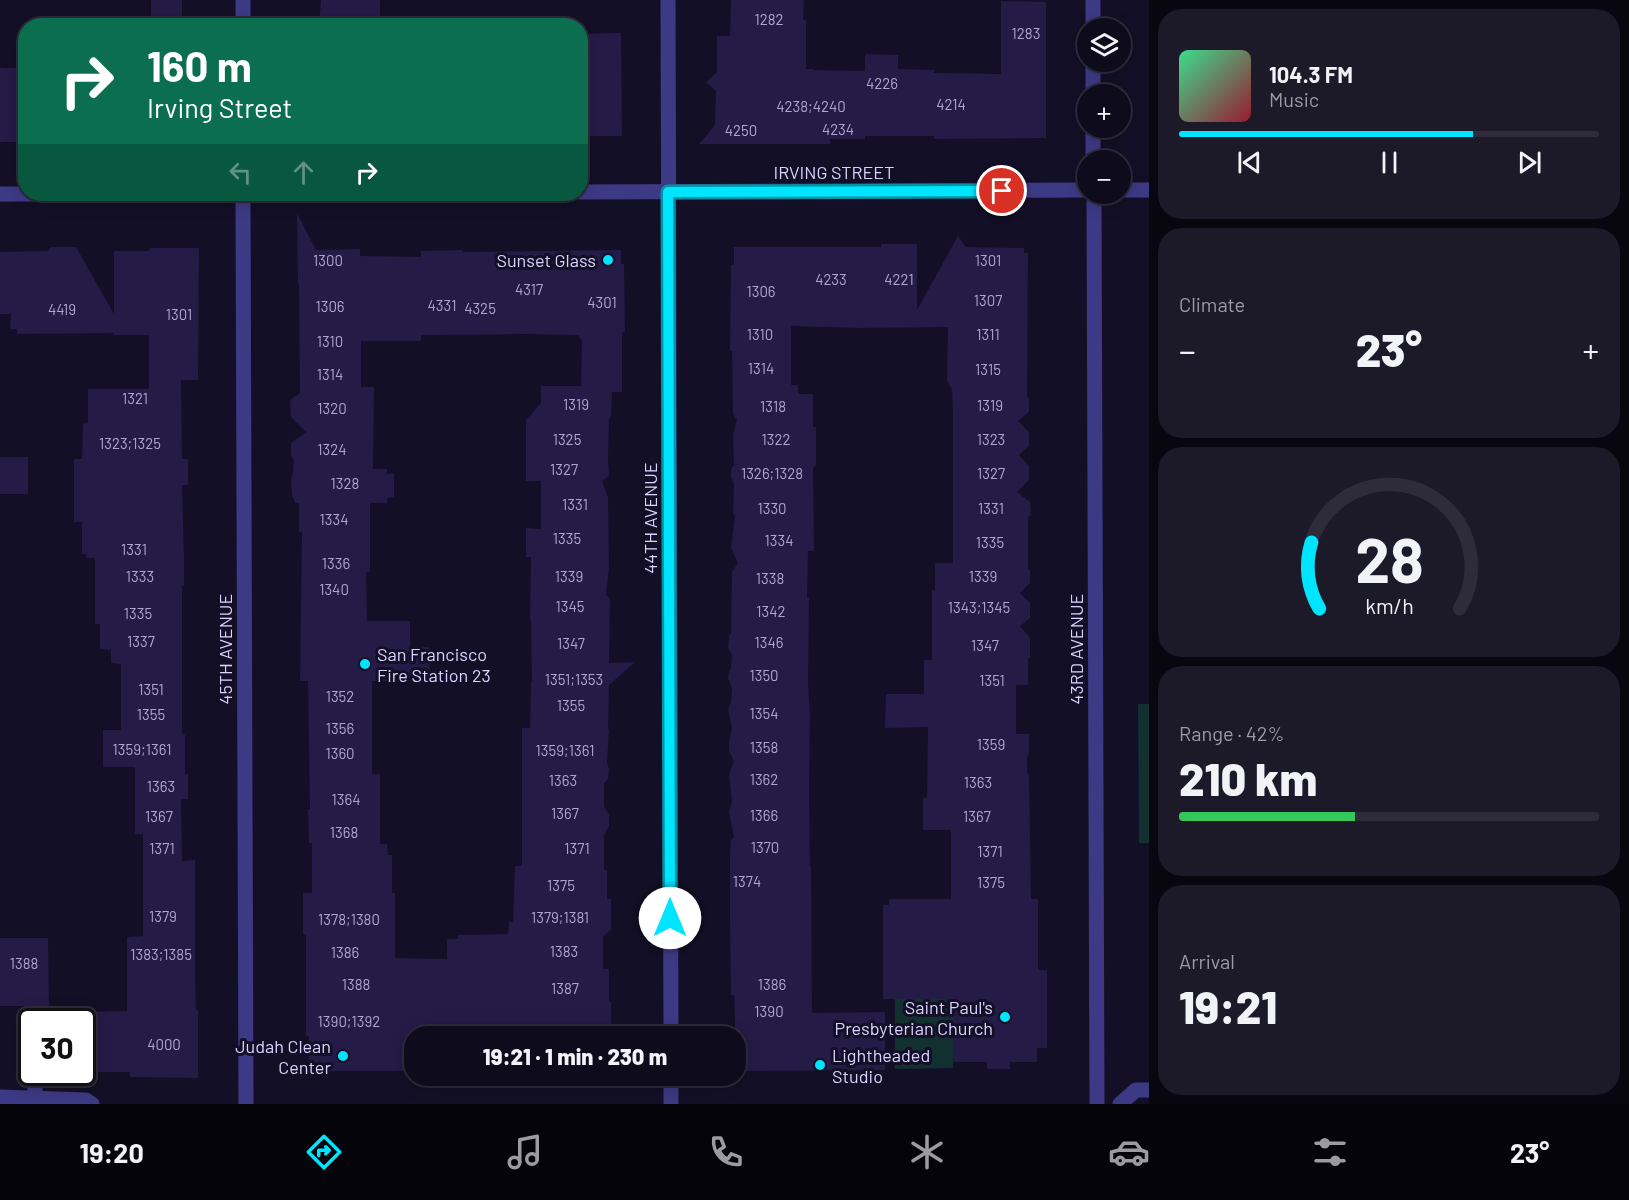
<!DOCTYPE html>
<html lang="en">
<head>
<meta charset="utf-8">
<style>
	body { margin:0; font-family:Barlow,sans-serif; background:#1c1929; color:#f1f3f6; height:100vh; display:flex; flex-direction:column; font-size:22px; white-space:nowrap }
	* { box-sizing:border-box; margin:0 }
	p { font-size:20px; color:#9b9ba3 }
	.icon { flex:none; width:33px; height:33px; fill:none; stroke:currentColor; stroke-width:2; stroke-linecap:round; stroke-linejoin:round }
	.map { position:relative; flex:1; overflow:hidden }
	.side { display:flex; flex-direction:column; gap:9px; padding:9px; background:#08060f; width:480px }
	.side>* { flex:none }
	.banner { position:absolute; left:18px; top:18px; width:570px; height:183px; border-radius:24px; box-shadow:0 3px 15px #0003,0 0 0 2px #2e2b3b; background:#0b6e4f; color:#fff; overflow:hidden }
	.fabs { position:absolute; left:1077px; top:18px; display:grid; gap:12px }
	.fabs a { display:grid; place-items:center; width:54px; height:54px; border-radius:50%; background:#0e0b1c; box-shadow:0 3px 15px #0003,0 0 0 2px #2e2b3b; font-size:30px }
	.speed { position:absolute; left:18px; top:1008px; display:flex; gap:12px; font-size:30px; font-weight:700; text-align:center }
	.speed>* { display:grid; place-content:center; width:78px; height:78px; border-radius:50%; background:#0e0b1c; box-shadow:0 3px 15px #0003,0 0 0 2px #2e2b3b; line-height:1 }
	.speed .limit { border:3px solid #111; border-radius:9px; background:#fff; color:#111 }
	.pin { position:absolute; display:grid; place-items:center; width:51px; height:51px; color:#fff; margin:-26px; border:3px solid #fff; border-radius:50%; box-shadow:0 2px 6px #0007 }
	.me { position:absolute; width:66px; margin:-33px; rotate:0deg; stroke-linejoin:round; filter:drop-shadow(0 0 4px #0008) }
	.turn { display:flex; align-items:center; gap:21px; height:126px; padding:0 30px; font-size:27px }
	.turn .icon { width:78px; height:78px; stroke-width:2.5 }
	.turn b { display:block; font-size:42px; line-height:51px }
	.lanes { display:flex; align-items:center; height:57px; padding:0 30px; background:#0003; justify-content:center; gap:30px; direction:ltr }
	.lanes .off { opacity:.35 }
	.big { font-size:45px; font-weight:800; line-height:1.1 }
	.side .widget { flex:1; display:flex; flex-direction:column; justify-content:center; gap:9px; min-width:0; padding:0 21px; border-radius:24px; background:#1c1929 }
	.side .dial { align-items:center; gap:0 }
	.dial svg { height:156px; overflow:visible; fill:none; stroke:#2e2b3b; stroke-width:7; stroke-linecap:round; text-anchor:middle }
	.dial text { fill:#f1f3f6; stroke:none }
	.song { display:flex; align-items:center; gap:18px }
	.cover { width:72px; height:72px; border-radius:9px; background:linear-gradient(135deg,hsl(150 70% 55%),hsl(350 70% 35%)) }
	.played { height:6px; border-radius:3px; background:linear-gradient(90deg,#00e5ff 70%,#2e2b3b 70%) }
	.keys { display:flex; justify-content:space-around; direction:ltr }
	.heat { display:flex; justify-content:space-between; align-items:center; font-size:33px; direction:ltr }
	.charge { height:9px; border-radius:4px; background:linear-gradient(90deg,#34c759 42%,#2e2b3b 0) }
	.trip { position:absolute; left:404px; top:1026px; width:342px; height:60px; border-radius:24px; background:#0e0b1c; box-shadow:0 3px 15px #0003,0 0 0 2px #2e2b3b; font-weight:800; line-height:60px; text-align:center }
	.dock { display:flex; height:96px; justify-content:space-around; align-items:center; background:#06040b; color:#9b9ba3 }
	.dock .icon { width:42px; height:42px }
	.dock .selected { color:#00e5ff }
	.dock b { font-size:27px; color:#f1f3f6 }
	main { display:flex; flex:1; min-height:0 }
	.map>svg:first-child { display:block }
</style>
</head>
<body>
<main>
<div class="map">
<svg width="1149" height="1104" viewBox="0 0 1149 1104">
	<rect width="100%" height="100%" fill="#130f26"/>
	<g fill="#12302f">
		<polygon points="1138,704 1149,704 1149,843 1139,843"/>
		<polygon points="895,999 962,999 953,1035 953,1068 895,1069"/>
	</g>
	<g fill="#241b47" fill-rule="evenodd">
		<rect x="151" y="0" width="31" height="26"/>
		<polygon points="321,0 380,0 380,26 319,26"/>
		<polygon points="731,0 804,0 803,20 806,20 806,69 814,69 814,70 865,71 865,54 898,55 898,69 934,70 934,73 1001,74 1001,1 1046,2 1046,138 934,139 934,136 865,136 865,139 830,139 830,144 699,144 715,125 716,91 706,82 717,72 717,36 730,36"/>
		<polygon points="621,33 622,136 580,136 580,34"/>
		<rect x="0" y="68" width="26" height="74"/>
		<path d="M297 213 316 250 360 249V256L421 257V251L463 250V252L621 250V264H624L625 332H622V392H612L611 416 609 419 608 460 609 476 602 481 608 497 609 567 606 595 610 599 609 663 635 662 609 685 608 729H609L607 763 609 769 608 779 604 783V806L609 815V826L604 835V870H607V899H611V929L603 937V969H609V1002H611V1036H414V1071H309V1037L306 1035V935L303 934V893H312V843H309L308 809H310L308 681H300L302 532H299V503H295L292 495 291 479 293 473 294 460 291 456V443L306 432 291 417 290 400 300 393 299 284H298ZM523 334 579 335 580 339H582L581 386H541V403L526 420V481H541V529L526 528V557H531L530 620H531L532 681 531 682 530 728H522V866H515L513 922H509L508 934 458 935V939H447V959L395 958V893H392V855H388L387 844H380V774H372V681H430L429 647H410V621H367L366 572H370V503H387V498L394 497V473L387 474V469H373L374 387H361V341H421V335Z"/>
		<polygon points="958,236 966,247 1024,248 1024,253 1028,253 1027,397 1029,398 1029,412 1018,421 1029,432 1029,446 1019,455 1029,466 1029,480 1017,492 1030,502 1031,515 1028,517 1028,568 1030,570 1030,583 1020,593 1030,603 1030,618 1020,626 1030,638 1030,658 1028,658 1028,685 1016,685 1016,734 1029,734 1029,754 1027,757 1027,772 1029,775 1031,899 1038,899 1038,970 1047,970 1047,1048 1037,1048 1037,1062 1010,1062 1010,1069 987,1069 987,1062 953,1062 953,999 883,999 883,905 889,905 889,899 951,899 951,830 923,830 923,798 927,798 928,727 885,728 886,694 924,694 924,660 932,660 932,590 935,590 935,563 953,563 953,413 952,389 947,381 948,327 861,328 791,326 791,385 798,385 798,394 813,394 813,427 816,427 816,465 813,468 814,551 808,551 807,598 809,598 808,682 810,717 809,789 810,866 811,866 812,1013 885,1012 885,1070 735,1071 735,1020 734,995 731,995 730,923 730,853 731,840 734,837 729,812 732,802 729,774 734,761 729,751 729,743 732,727 728,710 731,702 732,688 728,678 729,672 731,668 732,655 728,648 729,635 731,634 732,572 738,563 731,548 735,516 733,513 734,484 731,477 731,469 734,465 733,434 737,420 733,414 732,351 730,351 731,265 734,265 734,247 881,247 881,244 917,244 917,310"/>
		<polygon points="51,247 76,247 114,314 114,251 149,251 150,248 199,248 198,380 181,380 182,459 188,459 188,485 182,485 184,558 184,586 182,586 182,733 185,735 185,774 188,774 188,799 181,799 182,861 195,860 195,976 196,1011 198,1010 198,1078 130,1077 130,1072 82,1072 82,1012 127,1011 127,937 143,936 143,834 135,834 135,767 103,767 103,730 121,730 121,664 111,663 111,650 100,649 100,624 95,624 95,558 87,558 86,554 82,554 82,522 74,522 74,459 82,459 83,424 88,423 88,389 149,389 149,335 114,335 114,333 17,334 17,329 10,329 11,314 0,314 0,252 48,251"/>
		<rect x="0" y="457" width="28" height="37"/>
		<polygon points="0,938 48,938 49,1006 0,1006"/>
	</g>
	<g fill="none" stroke-linecap="round" stroke-linejoin="round">
		<g stroke="#3d3a85" stroke-width="15">
			<polyline points="243,0 243,26"/>
			<polyline points="668,0 671,1036"/>
			<polyline points="1093,0 1093,28"/>
			<polyline points="1093,62 1093,94"/>
			<polyline points="1093,128 1093,160"/>
			<polyline points="1120,190 1149,190"/>
			<polyline points="580,192 1088,190"/>
			<polyline points="0,194 176,194"/>
			<polyline points="243,194 246,1104"/>
			<polyline points="1094,194 1097,1104"/>
			<polyline points="671,1076 671,1104"/>
			<polyline points="35,1079 35,1099"/>
			<polyline points="0,1097 86,1100 92,1104"/>
			<polyline points="1120,1104 1136,1090 1149,1090"/>
		</g>
	</g>
	<g fill="none" stroke-linecap="round" stroke-linejoin="round">
		<g stroke="#0095a6" stroke-width="15">
			<polyline id="route" points="670,918 668,192 1002,191"/>
		</g>
		<use href="#route" stroke="#00e5ff" stroke-width="10"/>
	</g>
	<g fill="#00e5ff" stroke="#130f26" stroke-width="2">
		<circle cx="608" cy="260" r="6"/>
		<circle cx="365" cy="664" r="6"/>
		<circle cx="1005" cy="1017" r="6"/>
		<circle cx="343" cy="1056" r="6"/>
		<circle cx="820" cy="1065" r="6"/>
	</g>
	<g text-anchor="middle" dominant-baseline="central" stroke-width="6" stroke-linejoin="round" paint-order="stroke">
		<g font-size="15" fill="#aca6d1">
			<text x="769" y="19">1282</text>
			<text x="1026" y="33">1283</text>
			<text x="882" y="83">4226</text>
			<text x="951" y="104">4214</text>
			<text x="811" y="106">4238;4240</text>
			<text x="838" y="129">4234</text>
			<text x="741" y="130">4250</text>
			<text x="328" y="260">1300</text>
			<text x="988" y="260">1301</text>
			<text x="831" y="279">4233</text>
			<text x="899" y="279">4221</text>
			<text x="529" y="289">4317</text>
			<text x="761" y="291">1306</text>
			<text x="988" y="300">1307</text>
			<text x="602" y="302">4301</text>
			<text x="442" y="305">4331</text>
			<text x="330" y="306">1306</text>
			<text x="480" y="308">4325</text>
			<text x="62" y="309">4419</text>
			<text x="179" y="314">1301</text>
			<text x="760" y="334">1310</text>
			<text x="988" y="334">1311</text>
			<text x="330" y="341">1310</text>
			<text x="761" y="368">1314</text>
			<text x="988" y="369">1315</text>
			<text x="330" y="374">1314</text>
			<text x="135" y="398">1321</text>
			<text x="576" y="404">1319</text>
			<text x="990" y="405">1319</text>
			<text x="773" y="406">1318</text>
			<text x="332" y="408">1320</text>
			<text x="567" y="439">1325</text>
			<text x="776" y="439">1322</text>
			<text x="991" y="439">1323</text>
			<text x="130" y="443">1323;1325</text>
			<text x="332" y="449">1324</text>
			<text x="564" y="469">1327</text>
			<text x="772" y="473">1326;1328</text>
			<text x="991" y="473">1327</text>
			<text x="345" y="483">1328</text>
			<text x="575" y="504">1331</text>
			<text x="772" y="508">1330</text>
			<text x="991" y="508">1331</text>
			<text x="334" y="519">1334</text>
			<text x="567" y="538">1335</text>
			<text x="779" y="540">1334</text>
			<text x="990" y="542">1335</text>
			<text x="134" y="549">1331</text>
			<text x="336" y="563">1336</text>
			<text x="140" y="576">1333</text>
			<text x="569" y="576">1339</text>
			<text x="983" y="576">1339</text>
			<text x="770" y="578">1338</text>
			<text x="334" y="589">1340</text>
			<text x="570" y="606">1345</text>
			<text x="979" y="607">1343;1345</text>
			<text x="771" y="611">1342</text>
			<text x="138" y="613">1335</text>
			<text x="141" y="641">1337</text>
			<text x="769" y="642">1346</text>
			<text x="571" y="643">1347</text>
			<text x="985" y="645">1347</text>
			<text x="764" y="675">1350</text>
			<text x="574" y="679">1351;1353</text>
			<text x="992" y="680">1351</text>
			<text x="151" y="689">1351</text>
			<text x="340" y="696">1352</text>
			<text x="571" y="705">1355</text>
			<text x="764" y="713">1354</text>
			<text x="151" y="714">1355</text>
			<text x="340" y="728">1356</text>
			<text x="991" y="744">1359</text>
			<text x="764" y="747">1358</text>
			<text x="142" y="749">1359;1361</text>
			<text x="565" y="750">1359;1361</text>
			<text x="340" y="753">1360</text>
			<text x="764" y="779">1362</text>
			<text x="563" y="780">1363</text>
			<text x="978" y="782">1363</text>
			<text x="161" y="786">1363</text>
			<text x="346" y="799">1364</text>
			<text x="565" y="813">1367</text>
			<text x="764" y="815">1366</text>
			<text x="159" y="816">1367</text>
			<text x="977" y="816">1367</text>
			<text x="344" y="832">1368</text>
			<text x="765" y="847">1370</text>
			<text x="162" y="848">1371</text>
			<text x="577" y="848">1371</text>
			<text x="990" y="851">1371</text>
			<text x="747" y="881">1374</text>
			<text x="991" y="882">1375</text>
			<text x="561" y="885">1375</text>
			<text x="163" y="916">1379</text>
			<text x="560" y="917">1379;1381</text>
			<text x="349" y="919">1378;1380</text>
			<text x="564" y="951">1383</text>
			<text x="345" y="952">1386</text>
			<text x="161" y="954">1383;1385</text>
			<text x="24" y="963">1388</text>
			<text x="356" y="984">1388</text>
			<text x="772" y="984">1386</text>
			<text x="565" y="988">1387</text>
			<text x="769" y="1011">1390</text>
			<text x="349" y="1021">1390;1392</text>
			<text x="164" y="1044">4000</text>
		</g>
		<g font-size="18" fill="#d9d4ff" stroke="#130f26">
			<text x="834" y="172">IRVING STREET</text>
			<text transform="translate(650 518) rotate(-90)">44TH AVENUE</text>
			<text transform="translate(225 649) rotate(-90)">45TH AVENUE</text>
			<text transform="translate(1076 649) rotate(-90)">43RD AVENUE</text>
		</g>
		<g font-size="18" fill="#d9d4ff" stroke="#130f26" text-anchor="end">
			<text x="596" y="260">Sunset Glass</text>
			<text x="377" y="654" text-anchor="start">San Francisco<tspan x="377" dy="21">Fire Station 23</tspan></text>
			<text x="993" y="1007">Saint Paul's<tspan x="993" dy="21">Presbyterian Church</tspan></text>
			<text x="331" y="1046">Judah Clean<tspan x="331" dy="21">Center</tspan></text>
			<text x="832" y="1055" text-anchor="start">Lightheaded<tspan x="832" dy="21">Studio</tspan></text>
		</g>
	</g>
</svg>
<div class="fabs">
<a><svg class="icon" aria-label="layers" viewBox="0 0 24 24"><path d="M12 4l9 5-9 5-9-5zM3 14l9 5 9-5"/></svg></a>
<a>+</a>
<a>−</a>
</div>
<div class="speed"><div class="limit">30</div></div>
<div class="pin" style="left:1002px;top:191px;background:#d93025"><svg class="icon" aria-label="arrive" viewBox="0 0 24 24"><path d="M6 21V4h12l-3 4 3 4H6"/></svg></div>
<svg class="me" style="left:670px;top:918px" viewBox="-20 -20 40 40"><circle r="19" fill="#fff"/><path d="M0-13L10 11 0 6-10 11z" fill="#00e5ff"/></svg>
<div class="trip">19:21 · 1 min · 230 m</div>
<div class="banner">
<div class="turn"><svg class="icon" aria-label="right" viewBox="0 0 24 24"><path d="M7 20v-9h11M14 6l5 5-5 5"/></svg><div><b>160 m</b>Irving Street</div></div>
<div class="lanes"><svg class="icon off" aria-label="left" viewBox="0 0 24 24"><path d="M17 20v-9H6M10 6l-5 5 5 5"/></svg><svg class="icon off" aria-label="ahead" viewBox="0 0 24 24"><path d="M12 20V5M6 11l6-6 6 6"/></svg><svg class="icon" aria-label="right" viewBox="0 0 24 24"><path d="M7 20v-9h11M14 6l5 5-5 5"/></svg></div>
</div>
</div>
<section class="side">
<div class="widget">
<div class="song"><i class="cover"></i><div><b>104.3 FM</b><p>Music</p></div></div>
<div class="played"></div>
<div class="keys"><svg class="icon" aria-label="previous" viewBox="0 0 24 24"><path d="M18 5L8 12l10 7zM5 5v14"/></svg><svg class="icon" aria-label="pause" viewBox="0 0 24 24"><path d="M8 5v14M16 5v14"/></svg><svg class="icon" aria-label="next" viewBox="0 0 24 24"><path d="M6 5l10 7-10 7zM19 5v14"/></svg></div>
</div>
<div class="widget"><p>Climate</p>
<div class="heat"><a>−</a><b class="big">23°</b><a>+</a></div>
</div>
<div class="widget dial"><svg viewBox="0 0 100 80">
<path d="M14 69A42 42 0 1 1 86 69"/>
<path d="M14 69A42 42 0 0 1 10 35" stroke="#00e5ff"/>
<text x="50" y="56" font-size="32" font-weight="700">28</text>
<text x="50" y="72" font-size="11">km/h</text>
</svg></div>
<div class="widget"><p>Range · 42%</p><b class="big">210 km</b><div class="charge"></div></div>
<div class="widget"><p>Arrival</p><b class="big">19:21</b></div>
</section>
</main>
<nav class="dock">
<b>19:20</b>
<svg class="icon selected" aria-label="directions" viewBox="0 0 24 24"><path d="M12 3l9 9-9 9-9-9zM9 14v-3h6M13 9l2 2-2 2"/></svg>
<svg class="icon" aria-label="music" viewBox="0 0 24 24"><path d="M9 18V5l10-2v13"/><circle cx="6" cy="18" r="3"/><circle cx="16" cy="16" r="3"/></svg>
<svg class="icon" aria-label="phone" viewBox="0 0 24 24"><path d="M5 4h4l2 5-3 2q2 4 5 5l2-3 5 2v4C11 20 4 13 5 4z"/></svg>
<svg class="icon" aria-label="climate" viewBox="0 0 24 24"><path d="M12 3v18M4 7l16 10M4 17L20 7"/></svg>
<svg class="icon" aria-label="car" viewBox="0 0 24 24"><path d="M5 17H2v-5l4-1 3-4h7l3 4 3 1v5h-3M9 17h6M6 11h13"/><circle cx="7" cy="17" r="2"/><circle cx="17" cy="17" r="2"/></svg>
<svg class="icon" aria-label="filters" viewBox="0 0 24 24"><path d="M4 7h16M4 17h16"/><circle cx="9" cy="7" r="2"/><circle cx="15" cy="17" r="2"/></svg>
<b>23°</b>
</nav>
</body>
</html>
